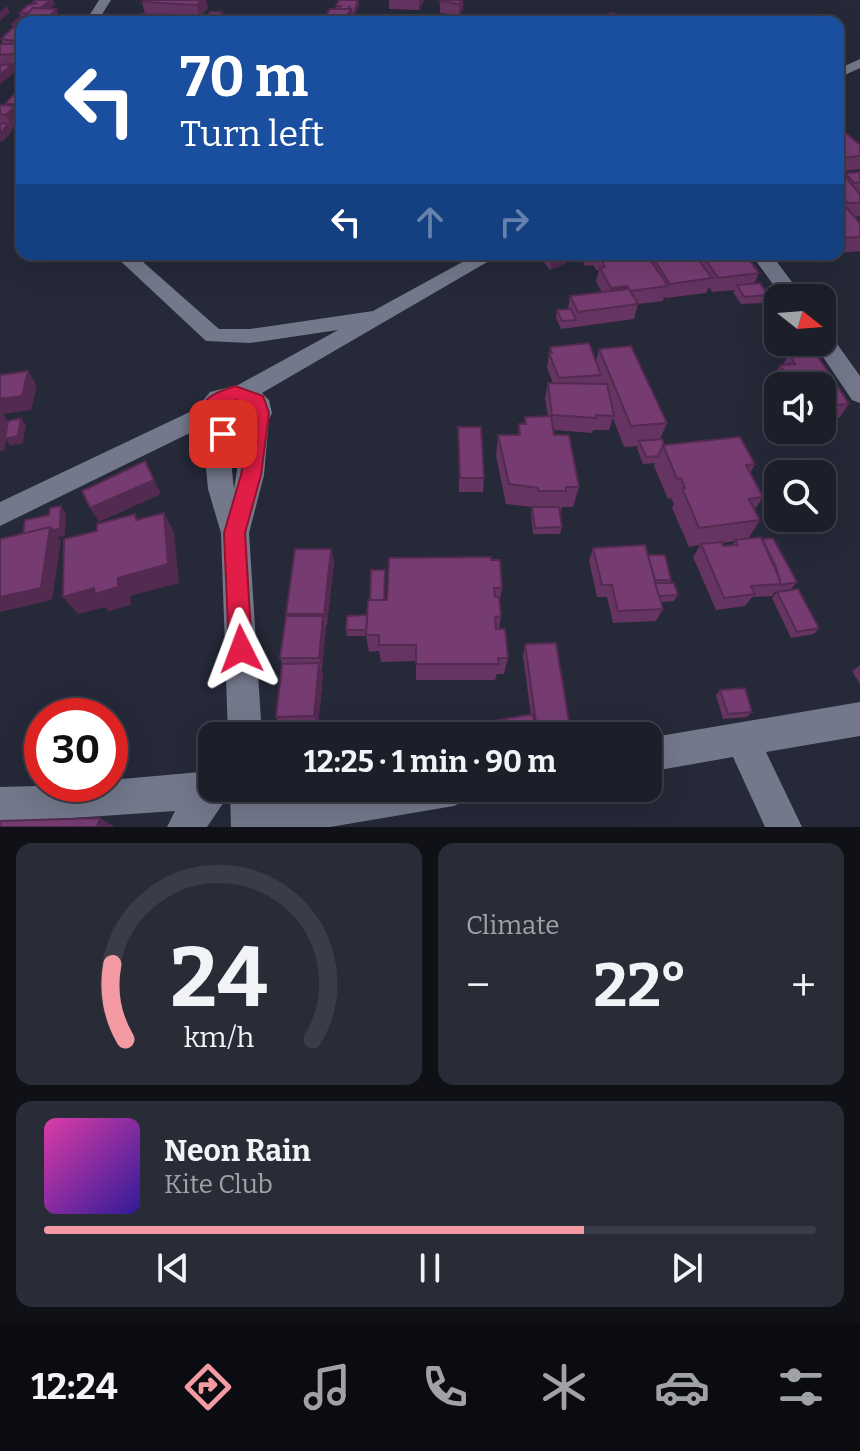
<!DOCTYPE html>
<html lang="en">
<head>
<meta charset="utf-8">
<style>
	body { margin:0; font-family:Bitter,serif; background:#292c36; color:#f1f3f6; height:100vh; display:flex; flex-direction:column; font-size:30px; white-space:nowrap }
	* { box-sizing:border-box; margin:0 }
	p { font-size:26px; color:#a0a2a8 }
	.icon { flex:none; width:44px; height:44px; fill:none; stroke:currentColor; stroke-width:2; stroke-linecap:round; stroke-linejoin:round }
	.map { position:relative; height:827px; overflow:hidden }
	.details { display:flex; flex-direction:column; gap:16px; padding:16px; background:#0f1117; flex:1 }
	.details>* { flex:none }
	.top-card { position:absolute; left:16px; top:16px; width:828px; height:244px; border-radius:16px; box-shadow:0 8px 32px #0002,0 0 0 2px #3a3d47; background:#1a4fa0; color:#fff; overflow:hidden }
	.needle { width:52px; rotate:107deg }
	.buttons { position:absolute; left:764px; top:284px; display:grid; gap:16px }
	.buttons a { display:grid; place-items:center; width:72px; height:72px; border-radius:16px; background:#1c1f2a; box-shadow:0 8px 32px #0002,0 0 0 2px #3a3d47; font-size:40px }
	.speed { position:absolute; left:24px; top:698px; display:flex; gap:16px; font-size:40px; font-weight:700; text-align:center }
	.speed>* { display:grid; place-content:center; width:104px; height:104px; border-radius:50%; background:#1c1f2a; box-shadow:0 8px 32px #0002,0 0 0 2px #3a3d47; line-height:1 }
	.speed .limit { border:12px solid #d22; background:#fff; color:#111 }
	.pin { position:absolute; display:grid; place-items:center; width:68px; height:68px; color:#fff; margin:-34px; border-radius:16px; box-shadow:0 4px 12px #0006 }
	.me { position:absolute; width:88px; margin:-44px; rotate:357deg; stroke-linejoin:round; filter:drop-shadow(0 0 6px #0008) }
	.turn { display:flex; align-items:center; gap:28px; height:168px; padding:0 32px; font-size:36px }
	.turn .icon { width:104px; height:104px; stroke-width:2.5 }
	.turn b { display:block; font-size:56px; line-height:68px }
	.lanes { display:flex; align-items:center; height:76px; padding:0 32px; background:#0003; justify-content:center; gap:40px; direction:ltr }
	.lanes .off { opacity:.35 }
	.big { font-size:60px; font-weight:700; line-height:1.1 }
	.details .tile { flex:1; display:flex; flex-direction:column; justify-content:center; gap:12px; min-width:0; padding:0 28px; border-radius:16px; background:#292c36 }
	.details .dial { align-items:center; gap:0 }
	.dial svg { height:208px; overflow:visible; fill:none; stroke:#3a3d47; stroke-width:7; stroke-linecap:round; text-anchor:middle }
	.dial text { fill:#f1f3f6; stroke:none }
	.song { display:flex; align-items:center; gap:24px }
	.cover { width:96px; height:96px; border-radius:12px; background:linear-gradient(135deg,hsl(320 70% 55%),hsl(250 70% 35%)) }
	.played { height:8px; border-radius:4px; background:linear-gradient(90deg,#f49aa2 70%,#3a3d47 70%) }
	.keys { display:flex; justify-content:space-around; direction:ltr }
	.heat { display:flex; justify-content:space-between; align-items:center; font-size:44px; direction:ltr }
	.details .tiles { flex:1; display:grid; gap:16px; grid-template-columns:1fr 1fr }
	.tile:last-child { grid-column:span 2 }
	.trip { position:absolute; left:198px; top:722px; width:464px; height:80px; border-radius:16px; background:#1c1f2a; box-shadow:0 8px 32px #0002,0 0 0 2px #3a3d47; font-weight:700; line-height:80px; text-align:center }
	.tab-bar { display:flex; height:128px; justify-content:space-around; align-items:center; background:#0b0c11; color:#a0a2a8 }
	.tab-bar .icon { width:56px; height:56px }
	.tab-bar .active { color:#f49aa2 }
	.tab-bar b { font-size:36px; color:#f1f3f6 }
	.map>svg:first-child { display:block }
</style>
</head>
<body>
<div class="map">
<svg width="860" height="827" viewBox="0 0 860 827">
	<rect width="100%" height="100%" fill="#252938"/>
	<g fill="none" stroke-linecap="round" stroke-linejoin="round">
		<g fill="#73788b" fill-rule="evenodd">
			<polygon points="99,0 111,0 101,16 104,22 92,22 89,16"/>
			<polygon points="860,59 860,68 838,78 838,69"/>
			<path d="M113 254H134L219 329H250L373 311 477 254H501L262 393 269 400 272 413 269 419 264 475 249 533 262 736H228L221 533 208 489 203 435 198 429 0 526V502L196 409 210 392 238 385 338 330 250 343 206 341ZM235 402 246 405 247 414 233 424 220 421 219 411ZM242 440 234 489 229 443Z"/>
			<polygon points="751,254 771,254 804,298 783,298"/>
			<polygon points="822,332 830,334 860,376 860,403 852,400 813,342 822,342"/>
			<polygon points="860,702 860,736 766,752 802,827 765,827 733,757 648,772 648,738"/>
			<polygon points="212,771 212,788 265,788 266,802 349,788 472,788 466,800 454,806 330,827 231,827 230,793 207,827 167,827 175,811 0,823 0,787 110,784 110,780"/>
		</g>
	</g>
	<g fill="#653462" fill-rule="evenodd">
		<polygon points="36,0 53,0 55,4 50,8 56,9 61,21 59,22 22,22 22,65 19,67 14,67 16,71 0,84 0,45 3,44 1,39 13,27 12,24 21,17 19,13 32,4 32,3"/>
		<polygon points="145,0 206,0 208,8 201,16 225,22 111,22 136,19 145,14 142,2"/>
		<polygon points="389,0 424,0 419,10 389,9"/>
		<polygon points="463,0 463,9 459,15 440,13 440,1"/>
		<polygon points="359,4 353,20 352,19 351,22 306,22 325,21 324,18 336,9 336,6"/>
		<polygon points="22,92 22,133 19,133 16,125 12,129 10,128 12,131 3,141 0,142 0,105 6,105 5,104"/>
		<polygon points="838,126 860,145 860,169 838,172"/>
		<polygon points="860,172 860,216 854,217 860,223 860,251 838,253 838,175 844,175 845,173"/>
		<polygon points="545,254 567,255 566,263 550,270 544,262"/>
		<polygon points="579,254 747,254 746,256 759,273 754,284 768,295 765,303 741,304 733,292 735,290 712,292 709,287 706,293 666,298 664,297 663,301 638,304 634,319 561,329 556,318 557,310 568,309 570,296 602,292 596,282 599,270 596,270 593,265 585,266"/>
		<path d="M550 347 596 361 599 349 667 423 660 439 664 445 755 464 750 473 763 497 755 509 760 520 748 539 797 582 791 589 776 591 772 596 752 597 745 606 716 610 693 557 700 545 689 547 672 508 674 504 671 498 668 499 654 466 655 463 643 464 637 448 638 446 624 447 613 418 609 430H593L592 433 554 430V435L579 487 573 507H562L561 511H560L562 527 560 534H533L531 514 532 507 506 504 496 456 498 435H518L519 424H524L525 417 548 416 545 398 548 383H553L547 368ZM735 541 732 545 723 546 722 543Z"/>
		<polygon points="789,354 849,404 839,418 822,419 822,386 778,386 778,389 773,380 780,365 783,365"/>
		<polygon points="458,427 484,478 483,492 459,492"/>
		<polygon points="593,548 648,556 671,580 670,583 678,595 674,601 661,602 663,609 656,621 613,623 607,597 597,597 589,561"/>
		<polygon points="331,549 334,562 327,625 326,625 322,669 321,669 323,674 318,726 312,726 313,728 281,727 276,717 282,664 280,658 287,616 286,614"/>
		<polygon points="389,558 502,588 500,600 501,616 499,629 508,658 504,674 497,674 495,680 416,680 416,661 381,662 379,651 369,652 366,636 347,636 346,630 367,615 370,600 385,570 385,600 387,600"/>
		<polygon points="777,592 819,628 814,634 791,638 772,598"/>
		<polygon points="525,644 569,721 565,731 537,732 538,736 485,736 484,732 486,722 531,715 523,656"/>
		<polygon points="860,665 860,684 852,671"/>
		<polygon points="720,690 752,712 747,717 723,719 716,695"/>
	</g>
	<g fill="#532a50">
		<polygon points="51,0 53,0 55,4 37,19 34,13"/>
		<polygon points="202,0 206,0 208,8 199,17 197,5"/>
		<polygon points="358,0 359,4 353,20 353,14"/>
		<polygon points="419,0 424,0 419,10"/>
		<polygon points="462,0 463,0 463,9 459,15 459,4"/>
		<polygon points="7,6 10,12 0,21 0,12"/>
		<polygon points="56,9 61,21 59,22 49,22 50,16"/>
		<polygon points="351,9 352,20 351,22 344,22 344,19"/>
		<polygon points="222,12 225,22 216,22"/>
		<polygon points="22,49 22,65 19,67 13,54"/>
		<polygon points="13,64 16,71 0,84 0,75"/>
		<polygon points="16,106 22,119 13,120 16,125 12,129 6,115"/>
		<polygon points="8,124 12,131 3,141 0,142 0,134"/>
		<polygon points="567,255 566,263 550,270 551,263"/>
		<polygon points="627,286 623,300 608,302 611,288"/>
		<polygon points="28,371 37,386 31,410 3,414 9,422 21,418 26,425 23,443 10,446 6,440 5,450 0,451 0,399"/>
		<polygon points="154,480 161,494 99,522 90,508"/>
		<polygon points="61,506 66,513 65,536 58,537 61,541 52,600 0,612 0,597 50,527"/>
		<polygon points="164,513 174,532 179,583 130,596 131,605 109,611 105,607 78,614 63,597 94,588 118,578"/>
		<polygon points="331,549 334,562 327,625 324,614"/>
		<polygon points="323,616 326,628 322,669 319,658"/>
		<polygon points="319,663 323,674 318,726 314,716"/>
		<polygon points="100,818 115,827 97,827"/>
	</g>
	<g fill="#763c72" stroke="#532a50" stroke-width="2">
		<polygon points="36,0 51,0 40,8 33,8 28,13 19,13 28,5 37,3 32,3"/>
		<polygon points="145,0 202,0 197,5 142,2"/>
		<polygon points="339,0 358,0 353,14 351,13 351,9 349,9 350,6 348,9 338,9 341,6 336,6"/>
		<polygon points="441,0 462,0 459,4 440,1"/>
		<polygon points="33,8 56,9 50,16 55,15 49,22 22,22 22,42 1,39"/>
		<polygon points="330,9 351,9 344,19 324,18"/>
		<polygon points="210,12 222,12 216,22 218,22 190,22 191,20 136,19 140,14 207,16"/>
		<polygon points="612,13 623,19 610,22 592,22 587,19"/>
		<polygon points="630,16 638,22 623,22 623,19 621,17"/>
		<polygon points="20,17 23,17 16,24 12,24"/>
		<polygon points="114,19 136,19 136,21 135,22 111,22"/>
		<polygon points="250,19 257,20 254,22 246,22"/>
		<polygon points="308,20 332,22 306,22"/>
		<polygon points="2,44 22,44 22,49 13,54 0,55 0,45"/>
		<polygon points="13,64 0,75 0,65"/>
		<polygon points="16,92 22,92 22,104 5,104"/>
		<polygon points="0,105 16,106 6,115 0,114"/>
		<polygon points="22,111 22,120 13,120"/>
		<polygon points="0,123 8,124 0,134"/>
		<polygon points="838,126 860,145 860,156 842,158 838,155"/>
		<polygon points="860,172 860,182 854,183 845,173"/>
		<polygon points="838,175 844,175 860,194 860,203 848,203 838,192"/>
		<polygon points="838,206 845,206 860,223 860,237 838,238"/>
		<polygon points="545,254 565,254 567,255 551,263"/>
		<polygon points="598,254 619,254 599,256"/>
		<polygon points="648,254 694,254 712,278 670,284 655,261 651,261 668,286 630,291 638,304 578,312 570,296 629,289 627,286 611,288 600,268 605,267 602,261 649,255"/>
		<polygon points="702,254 745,254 759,273 718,278"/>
		<polygon points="760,283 768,295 744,297 737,285"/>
		<polygon points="571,309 576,320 562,321 557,310"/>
		<polygon points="589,343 601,375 559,378 549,353 552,353 550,347"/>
		<polygon points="631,346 667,423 631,426 599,349"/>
		<polygon points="815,352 849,404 822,406 822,386 793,386 780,365 795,364 789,354"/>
		<polygon points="28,371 22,396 0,399 0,375"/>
		<polygon points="548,383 607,384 614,416 596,415 596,418 552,415"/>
		<polygon points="551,416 554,435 569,435 579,487 566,487 566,491 539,491 538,488 509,484 498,435 520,435 519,424 526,424 525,417"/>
		<polygon points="21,418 18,436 5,439 8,421"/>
		<polygon points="458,427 481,427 484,478 460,478"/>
		<polygon points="740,437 755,464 746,465 763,497 749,499 760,520 699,528 682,488 685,488 681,478 677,479 663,445"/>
		<polygon points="662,439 664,445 663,445 658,456 646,457 639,441"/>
		<polygon points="145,461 154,480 90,508 82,491"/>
		<polygon points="61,506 60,529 53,530 50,527 23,534 25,520 49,515 50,508"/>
		<polygon points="532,507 559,507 562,527 535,528"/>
		<polygon points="164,513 168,564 118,578 118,587 95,594 94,588 63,597 64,539 97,531 97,524 135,514 136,520"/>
		<polygon points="50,527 41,588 0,597 0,539"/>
		<polygon points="761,537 782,584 751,586 755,594 724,598 701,544 722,542 723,546 738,545 735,540"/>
		<polygon points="773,538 797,582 781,585 776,567 762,539"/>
		<polygon points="645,545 663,609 618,611 612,585 602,585 593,548"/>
		<polygon points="295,549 331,549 324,614 286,614"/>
		<polygon points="648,555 665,555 671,580 655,580"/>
		<polygon points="491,557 491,560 500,560 502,588 494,588 495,597 499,597 501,616 495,617 496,629 505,629 508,658 498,658 499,664 416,664 416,645 379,645 379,635 366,635 368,600 387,600 389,558"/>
		<polygon points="371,570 385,570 384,600 370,600"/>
		<polygon points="655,583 674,583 678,595 659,596"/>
		<polygon points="798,589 819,628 797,632 777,592"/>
		<polygon points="367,615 366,630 346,630 347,616"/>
		<polygon points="286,616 323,616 319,658 280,658"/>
		<polygon points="556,643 569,721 536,723 525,644"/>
		<polygon points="319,663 314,716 276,717 282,664"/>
		<polygon points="745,688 752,712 728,714 720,690"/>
		<polygon points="533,714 538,736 488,736 486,722"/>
		<polygon points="311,723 312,736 290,736 290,727"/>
		<polygon points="407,731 408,736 379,736"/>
		<polygon points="100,818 97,827 0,827 0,821"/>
	</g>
	<path fill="#e11d48" stroke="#92132f" stroke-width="2" d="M235 386 263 396 269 413 261 475 245 533 252 649 249 657 241 660 232 657 229 649 224 533 241 475 251 413 249 405 236 400 216 410 215 420 232 434 230 439C215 444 203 434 196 421 200 398 214 393 235 386Z"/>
</svg>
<div class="buttons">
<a><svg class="needle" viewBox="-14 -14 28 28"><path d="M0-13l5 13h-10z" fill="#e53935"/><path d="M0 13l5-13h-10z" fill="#a0a2a8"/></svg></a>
<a><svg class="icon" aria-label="sound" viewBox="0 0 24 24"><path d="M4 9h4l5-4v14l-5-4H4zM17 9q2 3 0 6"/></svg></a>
<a><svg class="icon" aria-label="search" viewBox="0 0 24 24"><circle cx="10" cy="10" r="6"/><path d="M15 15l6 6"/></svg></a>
</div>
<div class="speed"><div class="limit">30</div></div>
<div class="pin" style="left:223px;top:434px;background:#d93025"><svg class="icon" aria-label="arrive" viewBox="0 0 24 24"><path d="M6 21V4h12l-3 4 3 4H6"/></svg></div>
<svg class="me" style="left:241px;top:649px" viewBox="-20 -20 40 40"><path d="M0-17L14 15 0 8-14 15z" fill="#e11d48" stroke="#fff" stroke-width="4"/></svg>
<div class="trip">12:25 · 1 min · 90 m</div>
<div class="top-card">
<div class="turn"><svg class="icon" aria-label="left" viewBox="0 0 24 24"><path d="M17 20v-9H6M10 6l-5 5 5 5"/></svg><div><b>70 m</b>Turn left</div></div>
<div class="lanes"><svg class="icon" aria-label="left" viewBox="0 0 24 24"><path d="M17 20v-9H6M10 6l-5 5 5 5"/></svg><svg class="icon off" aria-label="ahead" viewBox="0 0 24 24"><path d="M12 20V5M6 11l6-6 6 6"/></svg><svg class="icon off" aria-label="right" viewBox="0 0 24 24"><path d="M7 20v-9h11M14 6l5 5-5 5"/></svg></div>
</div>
</div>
<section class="details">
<div class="tiles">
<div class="tile dial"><svg viewBox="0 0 100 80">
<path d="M14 69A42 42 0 1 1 86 69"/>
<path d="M14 69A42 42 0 0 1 9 40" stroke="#f49aa2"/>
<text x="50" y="56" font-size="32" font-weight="700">24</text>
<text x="50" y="72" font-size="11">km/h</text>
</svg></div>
<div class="tile"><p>Climate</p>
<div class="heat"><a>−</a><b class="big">22°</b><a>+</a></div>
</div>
<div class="tile">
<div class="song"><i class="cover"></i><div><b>Neon Rain</b><p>Kite Club</p></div></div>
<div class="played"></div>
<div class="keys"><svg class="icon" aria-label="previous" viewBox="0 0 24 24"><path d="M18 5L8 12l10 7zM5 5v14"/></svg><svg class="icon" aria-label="pause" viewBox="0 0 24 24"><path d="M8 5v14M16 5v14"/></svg><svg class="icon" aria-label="next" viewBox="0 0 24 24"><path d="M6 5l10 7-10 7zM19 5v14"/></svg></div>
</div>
</div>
</section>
<nav class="tab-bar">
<b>12:24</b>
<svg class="icon active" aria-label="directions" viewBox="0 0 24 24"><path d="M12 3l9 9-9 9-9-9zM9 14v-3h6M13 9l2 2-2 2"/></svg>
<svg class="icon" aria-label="music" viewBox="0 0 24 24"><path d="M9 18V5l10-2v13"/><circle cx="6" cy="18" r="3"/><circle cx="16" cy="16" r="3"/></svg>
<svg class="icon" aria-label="phone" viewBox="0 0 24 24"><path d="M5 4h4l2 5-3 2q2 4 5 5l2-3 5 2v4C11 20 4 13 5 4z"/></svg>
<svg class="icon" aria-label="climate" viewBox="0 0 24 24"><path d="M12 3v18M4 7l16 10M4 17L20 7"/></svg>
<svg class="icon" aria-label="car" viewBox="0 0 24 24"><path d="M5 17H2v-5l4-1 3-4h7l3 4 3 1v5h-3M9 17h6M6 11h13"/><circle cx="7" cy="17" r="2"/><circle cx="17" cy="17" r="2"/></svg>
<svg class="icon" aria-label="filters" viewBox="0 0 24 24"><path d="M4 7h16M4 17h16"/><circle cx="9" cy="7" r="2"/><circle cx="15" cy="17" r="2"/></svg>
</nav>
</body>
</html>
